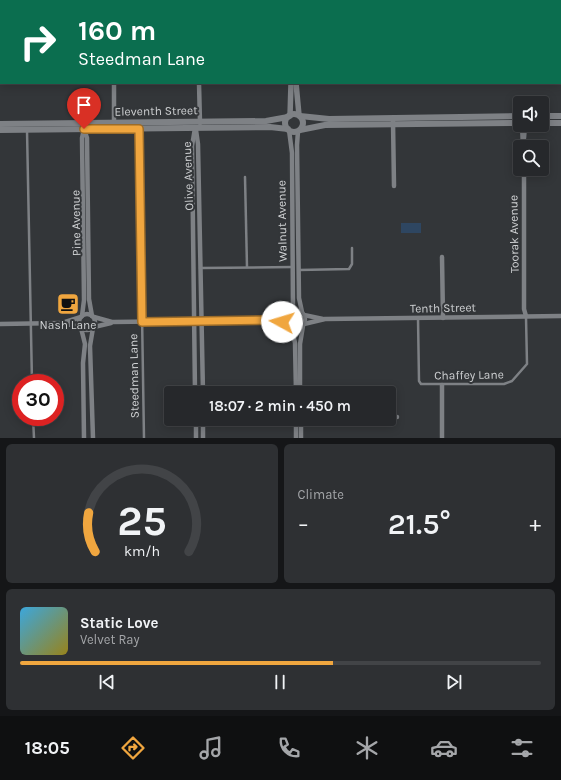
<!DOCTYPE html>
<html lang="en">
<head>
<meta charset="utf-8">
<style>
	body { margin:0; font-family:Karla,sans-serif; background:#2e3033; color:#f1f3f6; height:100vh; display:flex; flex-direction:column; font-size:15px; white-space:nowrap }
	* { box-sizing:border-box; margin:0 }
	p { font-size:13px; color:#a4a6a9 }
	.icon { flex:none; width:22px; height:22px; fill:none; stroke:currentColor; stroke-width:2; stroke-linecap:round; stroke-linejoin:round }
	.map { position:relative; height:438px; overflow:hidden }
	.details { display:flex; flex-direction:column; gap:6px; padding:6px; background:#151618; flex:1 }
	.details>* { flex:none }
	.hud { position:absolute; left:0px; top:0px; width:561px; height:84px; box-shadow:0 2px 10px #0003,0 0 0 1px #424447; background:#0b6e4f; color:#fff; overflow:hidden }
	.tools { position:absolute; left:513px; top:96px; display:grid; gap:8px }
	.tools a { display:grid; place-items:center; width:36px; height:36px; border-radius:4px; background:#26282b; box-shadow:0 2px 10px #0003,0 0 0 1px #424447; font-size:20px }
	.speed { position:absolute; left:12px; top:374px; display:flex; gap:8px; font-size:20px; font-weight:700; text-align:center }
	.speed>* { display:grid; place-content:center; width:52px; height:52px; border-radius:50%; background:#26282b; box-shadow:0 2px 10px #0003,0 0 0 1px #424447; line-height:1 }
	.speed .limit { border:6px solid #d22; background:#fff; color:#111 }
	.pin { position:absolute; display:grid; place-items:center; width:34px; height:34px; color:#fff; margin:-41px -17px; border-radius:50% 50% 50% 0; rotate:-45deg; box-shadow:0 0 4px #0007 }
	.pin .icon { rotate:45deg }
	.me { position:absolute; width:44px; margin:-22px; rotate:276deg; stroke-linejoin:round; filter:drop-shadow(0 0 3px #0008) }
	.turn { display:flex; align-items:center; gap:14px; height:84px; padding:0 12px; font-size:18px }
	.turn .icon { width:52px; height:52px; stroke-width:2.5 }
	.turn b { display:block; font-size:28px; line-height:34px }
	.big { font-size:30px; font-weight:600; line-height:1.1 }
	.details .tile { flex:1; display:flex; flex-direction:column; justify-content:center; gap:6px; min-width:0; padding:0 14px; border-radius:6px; background:#2e3033 }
	.details .dial { align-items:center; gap:0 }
	.dial svg { height:104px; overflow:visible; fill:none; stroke:#424447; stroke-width:7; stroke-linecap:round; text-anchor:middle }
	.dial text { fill:#f1f3f6; stroke:none }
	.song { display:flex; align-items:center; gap:12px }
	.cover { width:48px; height:48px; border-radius:6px; background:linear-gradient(135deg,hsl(200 70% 55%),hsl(50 70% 35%)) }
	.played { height:4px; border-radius:2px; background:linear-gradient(90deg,#f0a63f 60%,#424447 60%) }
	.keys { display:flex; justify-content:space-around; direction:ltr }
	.heat { display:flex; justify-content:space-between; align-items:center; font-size:22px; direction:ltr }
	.details .tiles { flex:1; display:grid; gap:6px; grid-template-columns:1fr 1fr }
	.tile:last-child { grid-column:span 2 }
	.trip { position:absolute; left:164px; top:386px; width:232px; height:40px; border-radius:4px; background:#26282b; box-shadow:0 2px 10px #0003,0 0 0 1px #424447; font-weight:600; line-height:40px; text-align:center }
	.tab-bar { display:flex; height:64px; justify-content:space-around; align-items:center; background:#0f1011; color:#a4a6a9 }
	.tab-bar .icon { width:28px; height:28px }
	.tab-bar .selected { color:#f0a63f }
	.tab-bar b { font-size:18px; color:#f1f3f6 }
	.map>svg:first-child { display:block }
</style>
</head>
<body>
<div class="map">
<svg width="561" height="438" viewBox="0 0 561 438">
	<rect width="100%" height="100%" fill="#333639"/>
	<rect fill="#2e4661" x="401" y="223" width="20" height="10"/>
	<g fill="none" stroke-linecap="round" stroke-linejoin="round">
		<g stroke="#7e8185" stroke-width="2.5">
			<polyline points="139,128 144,438"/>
			<polyline points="27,130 32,383"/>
			<polyline points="245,177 247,267"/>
			<polyline points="200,268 293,267"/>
			<polyline points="299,270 349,269 352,264 352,248"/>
			<polyline points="418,318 419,381 421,384 504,384 512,381 527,364 526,317"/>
			<polyline points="33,417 34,438"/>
		</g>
		<g stroke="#7e8185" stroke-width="4.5">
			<polyline points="198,0 198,1"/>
			<polyline points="560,28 561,28"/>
			<polyline points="114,83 114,125"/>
			<polyline points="199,83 200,123"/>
			<polyline points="393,121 394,186"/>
			<polyline points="522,125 523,147"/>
			<polyline points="84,129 87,138 89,299 92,316"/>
			<polyline points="196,130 198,144 203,393"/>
			<polyline points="289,130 292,153 293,312"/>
			<polyline points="298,131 297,145 299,298 302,312"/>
			<polyline points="524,138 525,125"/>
			<polyline points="524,169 524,309 526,316"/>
			<polyline points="442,257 443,318"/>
			<circle cx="297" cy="319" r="8"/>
			<circle cx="87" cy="322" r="8"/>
			<polyline points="304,315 323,319"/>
			<polyline points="82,316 84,300 82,138 84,129"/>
			<polyline points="94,317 112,322 267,320 290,324"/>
			<polyline points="271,319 290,314"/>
			<polyline points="62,323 81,317"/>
			<polyline points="0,324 62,323 80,327"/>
			<polyline points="304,324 325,319 561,316"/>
			<polyline points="291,325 295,343 296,393"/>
			<polyline points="94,327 111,323"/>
			<polyline points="81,328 85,344 83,363 84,438"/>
			<polyline points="93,328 90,346 93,438"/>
			<polyline points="442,385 442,438"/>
			<polyline points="195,393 192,146 195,128"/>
			<polyline points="300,393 300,344 303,326"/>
			<polyline points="389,417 397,417"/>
			<polyline points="196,419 196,438"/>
			<polyline points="203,419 203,438"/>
			<polyline points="296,419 296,438"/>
			<polyline points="301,419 301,438"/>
		</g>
		<g stroke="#7e8185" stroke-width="5.5">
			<polyline points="290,0 290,1"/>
			<polyline points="295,0 295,1"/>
			<polyline points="296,83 299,115"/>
			<polyline points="290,116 291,83"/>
		</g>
		<g stroke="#7e8185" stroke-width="6">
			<circle cx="294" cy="123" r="9"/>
			<polyline points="300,116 329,119 520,116"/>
			<polyline points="542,116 561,116"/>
			<polyline points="542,123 561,123"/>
			<polyline points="0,124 266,121 288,117"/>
			<polyline points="0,130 270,127 288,129"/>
			<polyline points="300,130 325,125 520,123"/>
		</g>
	</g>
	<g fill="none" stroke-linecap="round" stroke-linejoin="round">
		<g stroke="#9c6c29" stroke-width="10">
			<polyline id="route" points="84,129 139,129 142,322 267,320 282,322"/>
		</g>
		<use href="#route" stroke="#f0a63f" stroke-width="7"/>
	</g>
	<defs>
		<g id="cafe-square" transform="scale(1.15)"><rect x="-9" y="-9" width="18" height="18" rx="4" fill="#f0a63f" stroke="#333639"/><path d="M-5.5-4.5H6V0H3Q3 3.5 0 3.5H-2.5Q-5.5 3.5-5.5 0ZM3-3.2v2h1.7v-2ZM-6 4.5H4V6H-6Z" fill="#111"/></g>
	</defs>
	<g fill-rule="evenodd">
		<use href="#cafe-square" x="68" y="304"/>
	</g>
	<g text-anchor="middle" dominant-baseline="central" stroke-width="4" stroke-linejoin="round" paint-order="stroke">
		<g font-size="12" fill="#cfd1d3" stroke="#333639">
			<text transform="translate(156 111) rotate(-1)">Eleventh Street</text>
			<text transform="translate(188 176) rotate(-92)">Olive Avenue</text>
			<text transform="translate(282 221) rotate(-91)">Walnut Avenue</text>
			<text transform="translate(76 223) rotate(-91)">Pine Avenue</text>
			<text transform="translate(514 234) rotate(-91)">Toorak Avenue</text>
			<text transform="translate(443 308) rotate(-1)">Tenth Street</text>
			<text transform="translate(469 375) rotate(-1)">Chaffey Lane</text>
			<text transform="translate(134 376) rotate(-91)">Steedman Lane</text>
		</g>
		<g font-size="12" fill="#cfd1d3" stroke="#333639">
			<text x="68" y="325">Nash Lane</text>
		</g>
	</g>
</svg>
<div class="tools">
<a><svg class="icon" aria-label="sound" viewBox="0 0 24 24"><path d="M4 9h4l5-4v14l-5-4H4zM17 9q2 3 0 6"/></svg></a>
<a><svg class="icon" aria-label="search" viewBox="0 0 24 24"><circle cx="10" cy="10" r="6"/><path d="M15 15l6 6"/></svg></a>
</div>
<div class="speed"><div class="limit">30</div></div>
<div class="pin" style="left:84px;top:129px;background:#d93025"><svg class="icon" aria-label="arrive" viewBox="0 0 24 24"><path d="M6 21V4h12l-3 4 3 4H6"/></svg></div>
<svg class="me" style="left:282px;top:322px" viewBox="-20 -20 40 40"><circle r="19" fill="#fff"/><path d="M0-13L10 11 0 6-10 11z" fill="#f0a63f"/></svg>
<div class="trip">18:07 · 2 min · 450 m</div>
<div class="hud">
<div class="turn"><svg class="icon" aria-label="right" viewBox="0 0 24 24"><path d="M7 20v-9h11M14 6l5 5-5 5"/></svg><div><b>160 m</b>Steedman Lane</div></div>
</div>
</div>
<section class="details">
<div class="tiles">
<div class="tile dial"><svg viewBox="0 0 100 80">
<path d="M14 69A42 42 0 1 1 86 69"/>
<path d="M14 69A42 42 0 0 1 9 39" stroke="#f0a63f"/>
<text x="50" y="56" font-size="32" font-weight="700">25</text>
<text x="50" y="72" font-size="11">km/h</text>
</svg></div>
<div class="tile"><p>Climate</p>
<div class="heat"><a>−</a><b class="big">21.5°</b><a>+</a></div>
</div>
<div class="tile">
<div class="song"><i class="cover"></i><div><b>Static Love</b><p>Velvet Ray</p></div></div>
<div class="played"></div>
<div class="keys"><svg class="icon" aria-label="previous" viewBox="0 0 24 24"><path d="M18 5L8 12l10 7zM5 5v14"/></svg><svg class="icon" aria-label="pause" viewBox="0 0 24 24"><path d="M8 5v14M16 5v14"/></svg><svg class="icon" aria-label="next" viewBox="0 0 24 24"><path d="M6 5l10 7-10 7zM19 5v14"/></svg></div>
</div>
</div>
</section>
<nav class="tab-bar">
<b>18:05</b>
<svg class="icon selected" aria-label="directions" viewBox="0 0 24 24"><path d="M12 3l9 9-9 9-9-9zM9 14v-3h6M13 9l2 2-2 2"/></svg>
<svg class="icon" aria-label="music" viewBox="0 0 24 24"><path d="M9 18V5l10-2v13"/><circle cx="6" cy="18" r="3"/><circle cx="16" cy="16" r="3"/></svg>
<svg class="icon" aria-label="phone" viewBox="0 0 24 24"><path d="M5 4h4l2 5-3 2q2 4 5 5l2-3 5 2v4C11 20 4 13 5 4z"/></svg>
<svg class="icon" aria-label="climate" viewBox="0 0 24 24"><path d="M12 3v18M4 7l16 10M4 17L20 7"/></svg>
<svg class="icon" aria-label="car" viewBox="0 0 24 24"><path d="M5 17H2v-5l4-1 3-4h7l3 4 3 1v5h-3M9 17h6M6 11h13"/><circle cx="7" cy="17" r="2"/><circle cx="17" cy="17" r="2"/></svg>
<svg class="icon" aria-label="filters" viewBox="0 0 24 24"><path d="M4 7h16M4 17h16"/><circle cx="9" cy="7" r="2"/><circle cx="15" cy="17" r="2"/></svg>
</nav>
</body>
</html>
